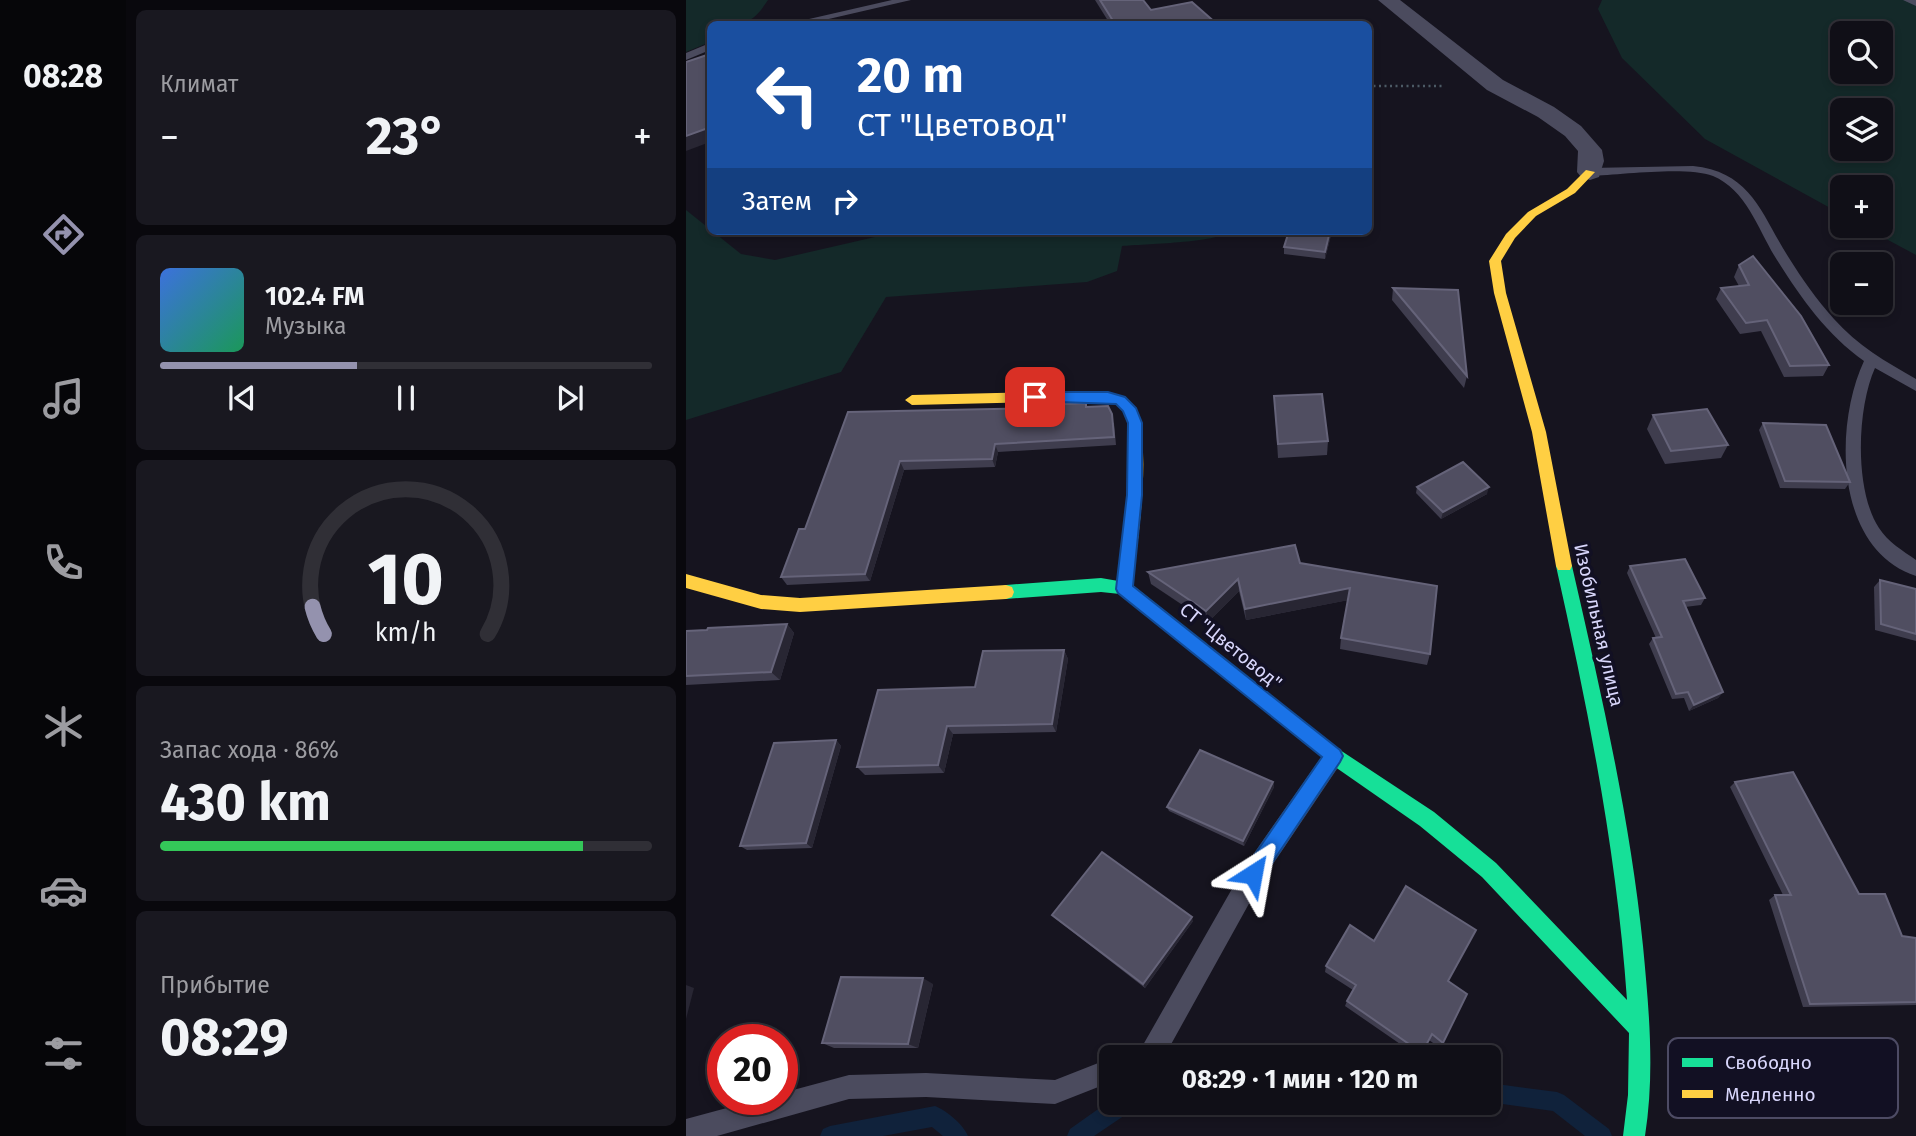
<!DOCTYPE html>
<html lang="ru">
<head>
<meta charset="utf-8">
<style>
	body { margin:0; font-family:"Fira Sans",sans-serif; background:#191820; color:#f1f3f6; height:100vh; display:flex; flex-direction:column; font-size:26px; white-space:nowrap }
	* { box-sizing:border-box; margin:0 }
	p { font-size:23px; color:#9c9ca1 }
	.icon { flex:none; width:38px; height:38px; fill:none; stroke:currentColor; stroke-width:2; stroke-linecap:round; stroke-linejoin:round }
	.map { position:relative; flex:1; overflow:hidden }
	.side { display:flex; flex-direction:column; gap:10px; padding:10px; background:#09080d; width:560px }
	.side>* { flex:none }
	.guide { position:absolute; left:21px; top:21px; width:665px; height:214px; border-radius:10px; box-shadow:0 4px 10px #0003,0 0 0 2px #302f36; background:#1a4fa0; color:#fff; overflow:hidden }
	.fabs { position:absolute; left:1144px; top:21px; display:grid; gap:14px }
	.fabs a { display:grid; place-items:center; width:63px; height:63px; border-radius:10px; background:#100f17; box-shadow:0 4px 10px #0003,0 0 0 2px #302f36; font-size:35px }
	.speed { position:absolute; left:21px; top:1024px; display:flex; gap:14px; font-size:35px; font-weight:700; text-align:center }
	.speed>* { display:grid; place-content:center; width:91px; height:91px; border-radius:50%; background:#100f17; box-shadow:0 4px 10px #0003,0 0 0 2px #302f36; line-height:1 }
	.speed .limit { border:10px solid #d22; background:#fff; color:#111 }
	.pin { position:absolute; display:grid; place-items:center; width:60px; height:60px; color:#fff; margin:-30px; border-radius:14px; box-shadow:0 4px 10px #0006 }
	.me { position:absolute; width:77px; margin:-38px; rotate:34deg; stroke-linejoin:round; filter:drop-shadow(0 0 5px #0008) }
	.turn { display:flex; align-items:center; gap:24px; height:147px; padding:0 35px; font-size:32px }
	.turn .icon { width:91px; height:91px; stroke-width:2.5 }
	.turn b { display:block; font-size:49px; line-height:60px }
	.then { display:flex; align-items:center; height:66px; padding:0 35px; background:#0003; gap:14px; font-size:26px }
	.big { font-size:52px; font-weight:700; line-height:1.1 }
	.side .tile { flex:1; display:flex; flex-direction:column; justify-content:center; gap:10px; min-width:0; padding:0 24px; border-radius:10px; background:#191820 }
	.side .dial { align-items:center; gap:0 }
	.dial svg { height:182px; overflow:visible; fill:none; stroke:#302f36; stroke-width:7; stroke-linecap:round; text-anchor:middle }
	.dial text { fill:#f1f3f6; stroke:none }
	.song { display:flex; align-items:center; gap:21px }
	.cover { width:84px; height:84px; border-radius:10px; background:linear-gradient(135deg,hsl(220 70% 55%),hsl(150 70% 35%)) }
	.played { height:7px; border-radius:4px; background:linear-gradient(90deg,#9492ae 40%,#302f36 40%) }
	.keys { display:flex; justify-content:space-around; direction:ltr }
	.heat { display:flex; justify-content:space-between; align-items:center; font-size:38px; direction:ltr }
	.charge { height:10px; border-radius:5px; background:linear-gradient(90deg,#34c759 86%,#302f36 0) }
	.trip { position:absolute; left:413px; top:1045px; width:402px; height:70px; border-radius:10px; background:#100f17; box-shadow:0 4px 10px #0003,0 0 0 2px #302f36; font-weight:700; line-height:70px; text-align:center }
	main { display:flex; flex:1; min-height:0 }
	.dock { display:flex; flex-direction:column; width:126px; justify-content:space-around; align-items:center; background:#060609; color:#9c9ca1 }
	.dock .icon { width:49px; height:49px }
	.dock .on { color:#9492ae }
	.dock b { font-size:32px; color:#f1f3f6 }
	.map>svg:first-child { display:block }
</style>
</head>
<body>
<main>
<nav class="dock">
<b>08:28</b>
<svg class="icon on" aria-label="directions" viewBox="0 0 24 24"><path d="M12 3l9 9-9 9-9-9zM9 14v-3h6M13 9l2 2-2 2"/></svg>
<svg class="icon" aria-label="music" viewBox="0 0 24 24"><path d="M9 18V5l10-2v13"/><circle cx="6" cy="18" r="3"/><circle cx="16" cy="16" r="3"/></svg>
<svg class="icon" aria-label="phone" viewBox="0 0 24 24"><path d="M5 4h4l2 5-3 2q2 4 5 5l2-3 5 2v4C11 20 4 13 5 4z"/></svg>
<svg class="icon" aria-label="climate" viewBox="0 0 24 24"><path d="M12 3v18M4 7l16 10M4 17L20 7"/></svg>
<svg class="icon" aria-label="car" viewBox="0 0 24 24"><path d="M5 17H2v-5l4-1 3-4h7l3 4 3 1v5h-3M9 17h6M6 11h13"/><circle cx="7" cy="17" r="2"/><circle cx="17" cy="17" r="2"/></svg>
<svg class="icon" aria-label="filters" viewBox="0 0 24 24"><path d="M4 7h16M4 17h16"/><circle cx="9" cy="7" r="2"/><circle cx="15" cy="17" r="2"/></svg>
</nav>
<section class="side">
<div class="tile"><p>Климат</p>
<div class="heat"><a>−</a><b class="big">23°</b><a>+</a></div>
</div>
<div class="tile">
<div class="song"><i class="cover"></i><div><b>102.4 FM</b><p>Музыка</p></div></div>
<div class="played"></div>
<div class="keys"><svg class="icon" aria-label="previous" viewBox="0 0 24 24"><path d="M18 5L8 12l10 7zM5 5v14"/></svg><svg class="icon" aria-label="pause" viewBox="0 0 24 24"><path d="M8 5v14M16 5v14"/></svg><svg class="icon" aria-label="next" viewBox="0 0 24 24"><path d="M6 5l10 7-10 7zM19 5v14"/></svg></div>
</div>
<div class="tile dial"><svg viewBox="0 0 100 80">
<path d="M14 69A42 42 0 1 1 86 69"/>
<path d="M14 69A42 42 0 0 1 9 57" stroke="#9492ae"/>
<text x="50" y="56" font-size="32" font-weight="700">10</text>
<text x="50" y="72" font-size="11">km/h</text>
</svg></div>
<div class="tile"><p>Запас хода · 86%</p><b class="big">430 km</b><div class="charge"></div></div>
<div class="tile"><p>Прибытие</p><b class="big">08:29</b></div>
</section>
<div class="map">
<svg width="1230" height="1136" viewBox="0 0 1230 1136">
	<rect width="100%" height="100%" fill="#16141f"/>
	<g fill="#142929" fill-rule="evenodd">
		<path d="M0 0H82C64 28 55 24 24 24V42L0 52Z"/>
		<path d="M916 0H1230V255L1176 226H1195V187H1157V215L1019 139 936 58 912 9ZM1157 33H1195V72H1157ZM1157 110H1195V149H1157Z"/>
		<path d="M0 210 55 254 89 260 215 231H544C531 243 457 244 436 246L431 271 401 282 200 297 155 372 0 420Z"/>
	</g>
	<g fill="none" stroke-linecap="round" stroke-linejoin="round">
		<g fill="#10223b" fill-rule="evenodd">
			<polygon points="537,1047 549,1050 552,1057 527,1057 530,1050"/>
			<polygon points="803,1083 871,1092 878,1095 923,1129 926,1136 899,1136 867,1111 802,1102"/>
			<polygon points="425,1100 425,1102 451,1102 448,1109 408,1136 381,1136 384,1129"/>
			<path d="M249 1106C261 1111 277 1124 282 1136H257L246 1127 197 1136H134L137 1129 144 1126Z"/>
		</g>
		<polyline stroke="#4c5a65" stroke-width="2.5" stroke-dasharray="2 3.5" stroke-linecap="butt" points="682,86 759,86"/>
		<g fill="#4b4b5e" fill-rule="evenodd">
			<polygon points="206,0 225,0 121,24 111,24 110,22"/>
			<polygon points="1217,0 1230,0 1230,6"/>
			<polygon points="24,43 24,50 0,60 0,53"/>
			<path d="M1007 166C1066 172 1075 214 1103 258 1116 279 1131 300 1148 319 1171 345 1200 362 1230 379V391L1189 368C1171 408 1168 490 1193 528 1202 542 1217 551 1230 560V576C1148 549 1148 425 1178 361 1141 335 1115 298 1091 260 1073 232 1061 190 1027 176 1000 166 935 175 904 176L898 172 904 168Z"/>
			<polygon points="648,747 655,749 658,756 655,763 575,882 478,1057 447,1057 450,1048 457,1045 559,866 641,749"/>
			<polygon points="425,1058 425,1082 369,1104 240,1097 163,1099 31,1136 0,1136 0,1119 74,1099 96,1099 96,1093 163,1075 240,1073 369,1080"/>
		</g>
		<polygon fill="#4b4b5e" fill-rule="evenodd" points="692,0 714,0 817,80 868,107 895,126 916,150 918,161 913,177 904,180 895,177 891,172 892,151 879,136 852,117 801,90"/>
		<path fill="#16e098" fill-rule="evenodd" d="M878 560 884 562 886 566C915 692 944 818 957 946 963 1010 969 1072 959 1136H937L942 1095 943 1033 796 877 734 826 642 762 434 594 415 592 320 599 314 597 312 592 314 587 320 585 415 578 444 583 654 750 748 812 810 863 941 1000C931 853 902 709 870 566L872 562Z"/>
		<g fill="#ffcf43" fill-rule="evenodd">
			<polygon points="900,170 909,172 889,193 850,216 829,238 815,261 820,293 860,432 886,566 884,570 872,570 870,566 846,432 808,293 803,261 820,234 842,212 881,189"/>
			<path d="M399 391C411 393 431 391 441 399 472 421 450 551 446 588L444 593H432L430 588 442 495V423L437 411 430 404 399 401 226 405 219 400 226 395Z"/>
			<polygon points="0,574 75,595 114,598 320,585 326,587 328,592 326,597 320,599 114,612 75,609 0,588"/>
		</g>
	</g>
	<g fill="#3f3d4e">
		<polygon points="409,0 457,0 465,10 531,24 424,24"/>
		<polygon points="646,231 639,259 598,254 598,247"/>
		<polygon points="1053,265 1143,365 1137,376 1098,377 1075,331 1054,334 1030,299 1035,288 1053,286 1048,277"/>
		<polygon points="707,288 781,376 778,388 706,300"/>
		<polygon points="588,396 642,441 641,455 592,458"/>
		<polygon points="401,407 428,423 430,445 312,452 309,467 218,470 184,581 101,585 95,577 119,529 162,412"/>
		<polygon points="967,415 1042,445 1035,458 979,464 961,429"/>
		<polygon points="1077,423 1164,482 1159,489 1094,488 1073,430"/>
		<polygon points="731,487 801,494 755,519 730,493"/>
		<polygon points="614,563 744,654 741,665 654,649 655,638 662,600 560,620 553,591 522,622 465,584 462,572"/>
		<polygon points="944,566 1019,598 1015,605 999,607 1037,692 1032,698 1003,711 998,698 986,699 963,644 967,638 970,638 941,573"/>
		<polygon points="1194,580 1230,589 1230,641 1189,630 1188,587"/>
		<polygon points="101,624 108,633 94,680 0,685 0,631 21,630"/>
		<polygon points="378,650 382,659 370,732 267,734 258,773 179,775 171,767 289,687"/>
		<polygon points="150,740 155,746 126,848 61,850 54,846"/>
		<polygon points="587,782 588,787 558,846 483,811 481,807"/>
		<polygon points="1049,782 1173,894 1216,936 1230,938 1230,1005 1117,1007 1083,900 1089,895 1097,895 1044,787"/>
		<polygon points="366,915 507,921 459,988 369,918"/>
		<polygon points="688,941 762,981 757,1043 754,1048 743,1040 733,1057 659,1006 661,1001 667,990 639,972 640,966"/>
		<polygon points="247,984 232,1048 148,1048 136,1043"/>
	</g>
	<g fill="#282633">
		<polygon points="22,128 24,133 24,142 0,151 0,136"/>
		<polygon points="644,231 646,231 639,259 639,252"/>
		<polygon points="309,444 312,452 309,467 306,459"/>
		<polygon points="214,461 218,470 184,581 179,574"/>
		<polygon points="803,487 801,494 755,519 757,512"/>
		<polygon points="552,579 553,591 522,622 520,611"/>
		<polygon points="664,588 663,600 560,620 559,609"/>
		<polygon points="101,624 108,633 94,680 85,672"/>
		<polygon points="378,650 382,659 370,732 366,724"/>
		<polygon points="1037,692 1032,698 1003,711 1008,705"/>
		<polygon points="261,726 267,734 258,773 252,765"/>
		<polygon points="150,740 155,746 126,848 120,843"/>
		<polygon points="587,782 588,787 558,846 557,841"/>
		<polygon points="506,917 507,921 459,988 457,984"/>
		<polygon points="237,978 247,984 232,1048 222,1044"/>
		<polygon points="0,985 8,988 0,1019"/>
	</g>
	<g fill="#504e61" stroke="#656379" stroke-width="2">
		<polygon points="414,0 457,0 465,10 506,2 531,24 429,24"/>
		<polygon points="24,54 24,132 22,128 0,136 0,62"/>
		<polygon points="603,231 644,231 639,252 598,247"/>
		<polygon points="1067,256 1115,316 1143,365 1104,366 1081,320 1060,323 1035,288 1063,285 1053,265"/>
		<polygon points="707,288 772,290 781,376"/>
		<polygon points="636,394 642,441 592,444 588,396"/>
		<polygon points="400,403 400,407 422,406 426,414 428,437 309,444 306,459 214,461 179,574 95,577 113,529 119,529 162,412 351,408 352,405"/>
		<polygon points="1021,409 1042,445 985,451 967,415"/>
		<polygon points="1077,423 1140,425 1164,482 1099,481"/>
		<polygon points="777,462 803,487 757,512 731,487"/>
		<polygon points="609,545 614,563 751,586 744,654 655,638 664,588 559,609 552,579 520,611 462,572"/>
		<polygon points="999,559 1019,598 997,601 1037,692 1008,705 1002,692 990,694 967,638 976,637 944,566"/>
		<polygon points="1194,580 1230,589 1230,634 1195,624"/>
		<polygon points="101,624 85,672 0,676 0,631 21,630 22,628"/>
		<polygon points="378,650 366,724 261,726 252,765 171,767 192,690 289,687 297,651"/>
		<polygon points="150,740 120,843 54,846 88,743"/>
		<polygon points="514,750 587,782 557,841 481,807"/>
		<polygon points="1107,772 1173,894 1199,894 1216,936 1230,938 1230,1002 1124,1004 1089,895 1105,895 1049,782"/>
		<polygon points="416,852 506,917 457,984 366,915"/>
		<polygon points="720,886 790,930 762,981 781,994 757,1043 746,1034 736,1053 661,1001 670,985 640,966 664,925 688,941"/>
		<polygon points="155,977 237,978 222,1044 136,1043"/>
	</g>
	<polygon fill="#1a73e8" stroke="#114b97" stroke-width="2" points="349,392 422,392 439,397 450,408 456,423 456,495 447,586 654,750 657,756 654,762 574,881 567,884 560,881 557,874 560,867 636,757 432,593 430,589 441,495 442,423 437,411 430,404 345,401 345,394"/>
	<g text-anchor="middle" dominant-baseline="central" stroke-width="7" stroke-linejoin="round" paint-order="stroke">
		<g font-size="19" fill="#d8d6fb" stroke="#121023">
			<text transform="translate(913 625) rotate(77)">Изобильная улица</text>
			<text transform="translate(545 646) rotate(39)">СТ "Цветовод"</text>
		</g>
	</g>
	<rect x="982" y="1038" width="230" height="80" rx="10" fill="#121023" stroke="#4d4b64" stroke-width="2"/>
	<rect x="996" y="1058" width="31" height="9" fill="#16e098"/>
	<rect x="996" y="1090" width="31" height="8" fill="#ffcf43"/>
	<g font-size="19" fill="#d8d6fb">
		<text x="1039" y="1069">Свободно</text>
		<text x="1039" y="1101">Медленно</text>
	</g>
</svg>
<div class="fabs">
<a><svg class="icon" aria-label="search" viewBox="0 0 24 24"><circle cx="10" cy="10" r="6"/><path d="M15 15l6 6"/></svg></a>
<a><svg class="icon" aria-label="layers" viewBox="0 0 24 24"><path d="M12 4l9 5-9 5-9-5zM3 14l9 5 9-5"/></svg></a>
<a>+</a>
<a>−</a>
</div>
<div class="speed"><div class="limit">20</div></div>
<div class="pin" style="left:349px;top:397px;background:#d93025"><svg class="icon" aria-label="arrive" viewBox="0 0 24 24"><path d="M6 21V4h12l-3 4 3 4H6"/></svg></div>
<svg class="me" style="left:567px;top:874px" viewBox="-20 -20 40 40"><path d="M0-17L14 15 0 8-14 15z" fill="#1a73e8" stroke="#fff" stroke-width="4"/></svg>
<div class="trip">08:29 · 1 мин · 120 m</div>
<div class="guide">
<div class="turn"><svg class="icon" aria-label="left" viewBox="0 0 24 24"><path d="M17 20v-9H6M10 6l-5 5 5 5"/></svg><div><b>20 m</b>СТ &quot;Цветовод&quot;</div></div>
<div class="then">Затем<svg class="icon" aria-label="right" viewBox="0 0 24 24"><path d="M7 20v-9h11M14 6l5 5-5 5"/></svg></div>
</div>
</div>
</main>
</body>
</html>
